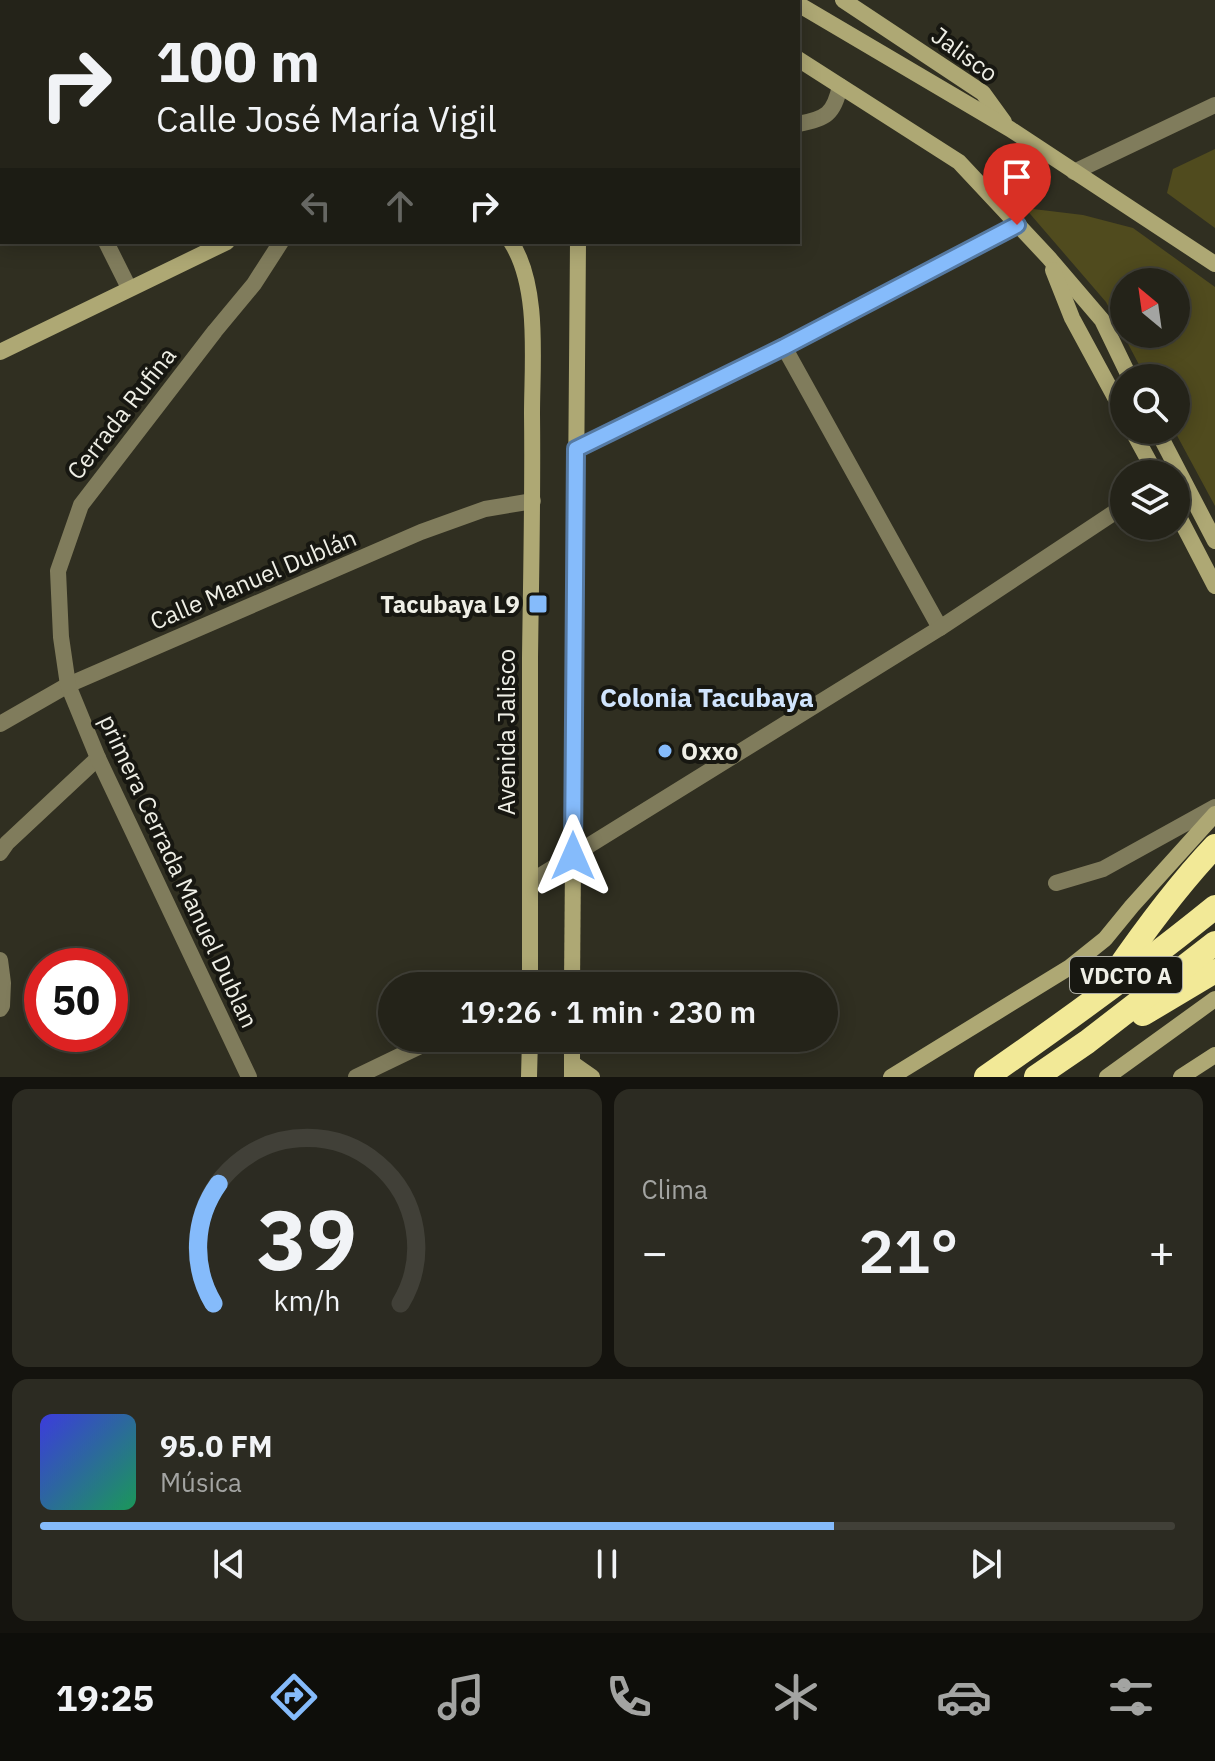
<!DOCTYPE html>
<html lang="es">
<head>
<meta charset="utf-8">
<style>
	body { margin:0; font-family:"IBM Plex Sans",sans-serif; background:#2c2b22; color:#f1f3f6; height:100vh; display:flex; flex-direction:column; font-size:30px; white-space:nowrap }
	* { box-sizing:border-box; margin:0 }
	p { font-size:26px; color:#a3a4a2 }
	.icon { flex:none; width:44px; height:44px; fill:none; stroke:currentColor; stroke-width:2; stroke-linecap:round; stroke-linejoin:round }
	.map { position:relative; height:1077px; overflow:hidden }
	.side { display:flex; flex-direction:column; gap:12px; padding:12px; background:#14130e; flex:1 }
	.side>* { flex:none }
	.banner { position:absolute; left:0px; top:0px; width:800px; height:244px; box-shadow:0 4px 20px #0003,0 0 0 2px #414038; background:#242319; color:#f1f3f6; overflow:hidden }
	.needle { width:52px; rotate:331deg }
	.tools { position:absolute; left:1110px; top:268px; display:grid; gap:16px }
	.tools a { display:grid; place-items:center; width:80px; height:80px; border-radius:50%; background:#242319; box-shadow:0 4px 20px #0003,0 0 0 2px #414038; font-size:40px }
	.speed { position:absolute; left:24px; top:948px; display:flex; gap:16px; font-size:40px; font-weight:700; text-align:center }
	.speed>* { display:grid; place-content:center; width:104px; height:104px; border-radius:50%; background:#242319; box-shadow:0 4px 20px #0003,0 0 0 2px #414038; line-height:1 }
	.speed .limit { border:12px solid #d22; background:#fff; color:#111 }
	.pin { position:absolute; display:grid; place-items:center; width:68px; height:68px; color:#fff; margin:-82px -34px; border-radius:50% 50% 50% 0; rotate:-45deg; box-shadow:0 0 8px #0007 }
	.pin .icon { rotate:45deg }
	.me { position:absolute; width:88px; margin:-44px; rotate:0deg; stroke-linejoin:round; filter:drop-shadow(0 0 6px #0008) }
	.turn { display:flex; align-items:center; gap:28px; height:168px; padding:0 24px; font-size:36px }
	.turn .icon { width:104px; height:104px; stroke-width:2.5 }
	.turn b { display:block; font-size:56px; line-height:68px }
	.lanes { display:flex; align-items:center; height:76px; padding:0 24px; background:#0003; justify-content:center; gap:40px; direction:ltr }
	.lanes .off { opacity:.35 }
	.big { font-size:60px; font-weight:600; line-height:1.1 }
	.side .tile { flex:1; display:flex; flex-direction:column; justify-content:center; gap:12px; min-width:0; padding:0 28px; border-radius:16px; background:#2c2b22 }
	.side .dial { align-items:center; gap:0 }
	.dial svg { height:208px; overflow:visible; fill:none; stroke:#414038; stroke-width:7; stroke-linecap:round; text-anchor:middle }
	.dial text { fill:#f1f3f6; stroke:none }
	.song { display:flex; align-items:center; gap:24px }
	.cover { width:96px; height:96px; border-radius:12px; background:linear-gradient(135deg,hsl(240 70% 55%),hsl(150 70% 35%)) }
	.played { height:8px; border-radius:4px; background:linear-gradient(90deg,#85bbfb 70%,#414038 70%) }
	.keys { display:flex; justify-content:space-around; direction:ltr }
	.heat { display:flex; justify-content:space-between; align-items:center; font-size:44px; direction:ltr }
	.side .tiles { flex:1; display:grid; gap:12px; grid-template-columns:1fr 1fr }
	.tile:last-child { grid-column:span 2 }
	.trip { position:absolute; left:378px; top:972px; width:460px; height:80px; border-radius:40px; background:#242319; box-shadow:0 4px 20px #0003,0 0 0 2px #414038; font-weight:600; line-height:80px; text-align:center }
	.menu { display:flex; height:128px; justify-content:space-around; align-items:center; background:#0e0e0a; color:#a3a4a2 }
	.menu .icon { width:56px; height:56px }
	.menu .active { color:#85bbfb }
	.menu b { font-size:36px; color:#f1f3f6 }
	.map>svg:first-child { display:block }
</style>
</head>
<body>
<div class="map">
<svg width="1215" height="1077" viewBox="0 0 1215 1077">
	<rect width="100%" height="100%" fill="#302f21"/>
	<g fill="#504b1e" fill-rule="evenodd">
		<polygon points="38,0 506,0 504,2 39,2"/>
		<polygon points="1215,149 1215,228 1167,193 1173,169"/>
		<path d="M1025 208 1083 215 1133 228 1215 287V506L1174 430H1176V378H1146L1106 302ZM1176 282V334H1124V282Z"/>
	</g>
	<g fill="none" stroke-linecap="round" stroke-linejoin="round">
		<g stroke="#807c5c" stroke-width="16">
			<polyline points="0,16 2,20"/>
			<path d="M798 124C826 119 834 114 840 86"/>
			<polyline points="106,242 129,288"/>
		</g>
		<g stroke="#807c5c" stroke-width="16">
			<polyline points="1074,172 1215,105"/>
			<polyline points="784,347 940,628"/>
			<polyline points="576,449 784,347 1017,225"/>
			<polyline points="0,724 68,685 421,532 485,509 533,501"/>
			<polyline points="0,853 7,843 98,758"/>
			<polyline points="530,882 940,628 1124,506"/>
			<polyline points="1056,883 1103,869 1215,807"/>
			<polyline points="0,960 3,983 2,1006 0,1009"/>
			<polyline points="249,1077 98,758 68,685 61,637 58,571 81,505 215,331 254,284 281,242"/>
			<polyline points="356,1077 437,1038"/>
		</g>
		<g stroke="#aea874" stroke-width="16">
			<polyline points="704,0 707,2"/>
			<polyline points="843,0 983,93 1004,122"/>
			<polyline points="519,2 521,0"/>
			<polyline points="592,2 592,0"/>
			<polyline points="798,4 1010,129 1215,264"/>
			<polyline points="798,59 959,162 1049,258 1102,320 1130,378"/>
			<path d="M511 242C540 287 532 362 532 414 533 496 531 577 530 658 530 767 530 877 530 986"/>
			<polyline points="1053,270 1072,318 1124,414"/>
			<polyline points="0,352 227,242"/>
			<polyline points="1132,430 1156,474"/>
			<polyline points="1157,430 1215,541"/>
			<polyline points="1176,511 1215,586"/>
			<polyline points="572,986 578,242"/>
			<polyline points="572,1063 592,1077"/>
			<polyline points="529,1077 530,1038"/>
			<polyline points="572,1077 572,1038"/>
			<polyline points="891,1077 1070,967 1105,939 1132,906 1215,814"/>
			<polyline points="1107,1077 1215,999"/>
			<polyline points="1181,1077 1215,1055"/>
		</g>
		<g stroke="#f2e997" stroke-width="24">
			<path d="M1113 976C1144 931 1177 886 1215 846"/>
			<polyline points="1143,1014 1215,971"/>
			<path d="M986 1077C1064 1023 1141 967 1215 907"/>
			<polyline points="1036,1077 1087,1042 1215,943"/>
		</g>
	</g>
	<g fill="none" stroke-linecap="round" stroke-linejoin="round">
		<g stroke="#567aa3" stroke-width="20">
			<polyline id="route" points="573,856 576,449 784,347 1017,225"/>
		</g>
		<use href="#route" stroke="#85bbfb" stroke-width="14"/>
	</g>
	<g fill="#85bbfb" stroke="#171711" stroke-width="3">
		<rect x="528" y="594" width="20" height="20" rx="4"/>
		<circle cx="665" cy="751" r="8"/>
	</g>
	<g text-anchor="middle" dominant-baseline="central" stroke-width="8" stroke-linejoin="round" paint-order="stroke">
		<rect fill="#171711" stroke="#aeaea6" stroke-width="2" x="1070" y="957" width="112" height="36" rx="6"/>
		<g font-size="22" font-weight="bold" fill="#efefe6">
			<text x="1126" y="975">VDCTO A</text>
		</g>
		<g font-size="24" fill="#efefe6" stroke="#171711">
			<text transform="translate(965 54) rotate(36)">Jalisco</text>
			<text transform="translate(121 413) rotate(-52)">Cerrada Rufina</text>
			<text transform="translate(253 579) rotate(-23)">Calle Manuel Dublán</text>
			<text transform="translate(506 732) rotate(-90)">Avenida Jalisco</text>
			<text transform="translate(179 871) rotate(65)">primera Cerrada Manuel Dublan</text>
		</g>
		<g font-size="24" font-weight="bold" fill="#efefe6" stroke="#171711" text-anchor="end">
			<text x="520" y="604">Tacubaya L9</text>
			<text x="681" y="751" text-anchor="start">Oxxo</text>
		</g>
		<g font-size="26" font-weight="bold" fill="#d0e4fd" stroke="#171711">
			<text x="707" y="697">Colonia Tacubaya</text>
		</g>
	</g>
</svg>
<div class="tools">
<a><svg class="needle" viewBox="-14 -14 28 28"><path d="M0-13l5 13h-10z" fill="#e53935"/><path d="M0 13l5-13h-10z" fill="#a3a4a2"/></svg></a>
<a><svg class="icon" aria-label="search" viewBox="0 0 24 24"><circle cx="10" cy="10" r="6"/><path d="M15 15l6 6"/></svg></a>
<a><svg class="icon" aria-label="layers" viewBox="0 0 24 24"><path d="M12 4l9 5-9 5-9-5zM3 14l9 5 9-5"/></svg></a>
</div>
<div class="speed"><div class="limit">50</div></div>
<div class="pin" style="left:1017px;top:225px;background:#d93025"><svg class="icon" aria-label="arrive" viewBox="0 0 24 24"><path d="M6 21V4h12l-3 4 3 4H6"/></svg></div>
<svg class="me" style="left:573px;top:856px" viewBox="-20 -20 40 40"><path d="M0-17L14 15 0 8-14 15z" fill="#85bbfb" stroke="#fff" stroke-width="4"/></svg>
<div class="trip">19:26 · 1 min · 230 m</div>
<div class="banner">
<div class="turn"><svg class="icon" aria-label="right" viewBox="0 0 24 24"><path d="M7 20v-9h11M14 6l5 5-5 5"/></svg><div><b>100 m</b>Calle José María Vigil</div></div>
<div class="lanes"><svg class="icon off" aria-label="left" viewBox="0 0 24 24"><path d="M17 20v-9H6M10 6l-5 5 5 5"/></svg><svg class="icon off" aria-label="ahead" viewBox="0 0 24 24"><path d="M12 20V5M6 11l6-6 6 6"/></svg><svg class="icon" aria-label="right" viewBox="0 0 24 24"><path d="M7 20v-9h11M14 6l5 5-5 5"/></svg></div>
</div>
</div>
<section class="side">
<div class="tiles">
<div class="tile dial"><svg viewBox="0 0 100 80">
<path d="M14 69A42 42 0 1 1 86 69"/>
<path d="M14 69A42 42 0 0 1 16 23" stroke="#85bbfb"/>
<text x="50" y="56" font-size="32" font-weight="700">39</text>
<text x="50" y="72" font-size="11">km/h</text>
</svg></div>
<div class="tile"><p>Clima</p>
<div class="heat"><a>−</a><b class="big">21°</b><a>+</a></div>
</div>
<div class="tile">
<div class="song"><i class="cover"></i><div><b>95.0 FM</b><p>Música</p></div></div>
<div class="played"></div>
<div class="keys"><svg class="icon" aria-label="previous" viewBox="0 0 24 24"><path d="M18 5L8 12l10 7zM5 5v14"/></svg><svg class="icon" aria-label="pause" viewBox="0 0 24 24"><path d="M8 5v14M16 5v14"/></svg><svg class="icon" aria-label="next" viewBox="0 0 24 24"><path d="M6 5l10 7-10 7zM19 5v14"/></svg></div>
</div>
</div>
</section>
<nav class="menu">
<b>19:25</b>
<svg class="icon active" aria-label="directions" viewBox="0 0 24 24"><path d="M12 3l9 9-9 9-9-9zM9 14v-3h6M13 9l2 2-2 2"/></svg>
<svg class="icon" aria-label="music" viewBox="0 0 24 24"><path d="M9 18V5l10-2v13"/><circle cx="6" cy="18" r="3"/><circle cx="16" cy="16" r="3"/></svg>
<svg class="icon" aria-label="phone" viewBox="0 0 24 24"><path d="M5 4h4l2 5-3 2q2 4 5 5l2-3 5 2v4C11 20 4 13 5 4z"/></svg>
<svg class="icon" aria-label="climate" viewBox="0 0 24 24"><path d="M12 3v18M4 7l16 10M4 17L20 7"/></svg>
<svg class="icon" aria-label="car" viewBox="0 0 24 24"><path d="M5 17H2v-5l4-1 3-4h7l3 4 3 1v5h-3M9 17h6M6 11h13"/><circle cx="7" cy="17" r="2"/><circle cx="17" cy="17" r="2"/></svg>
<svg class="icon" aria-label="filters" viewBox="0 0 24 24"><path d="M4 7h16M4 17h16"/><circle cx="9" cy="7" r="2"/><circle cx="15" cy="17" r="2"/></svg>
</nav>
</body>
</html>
